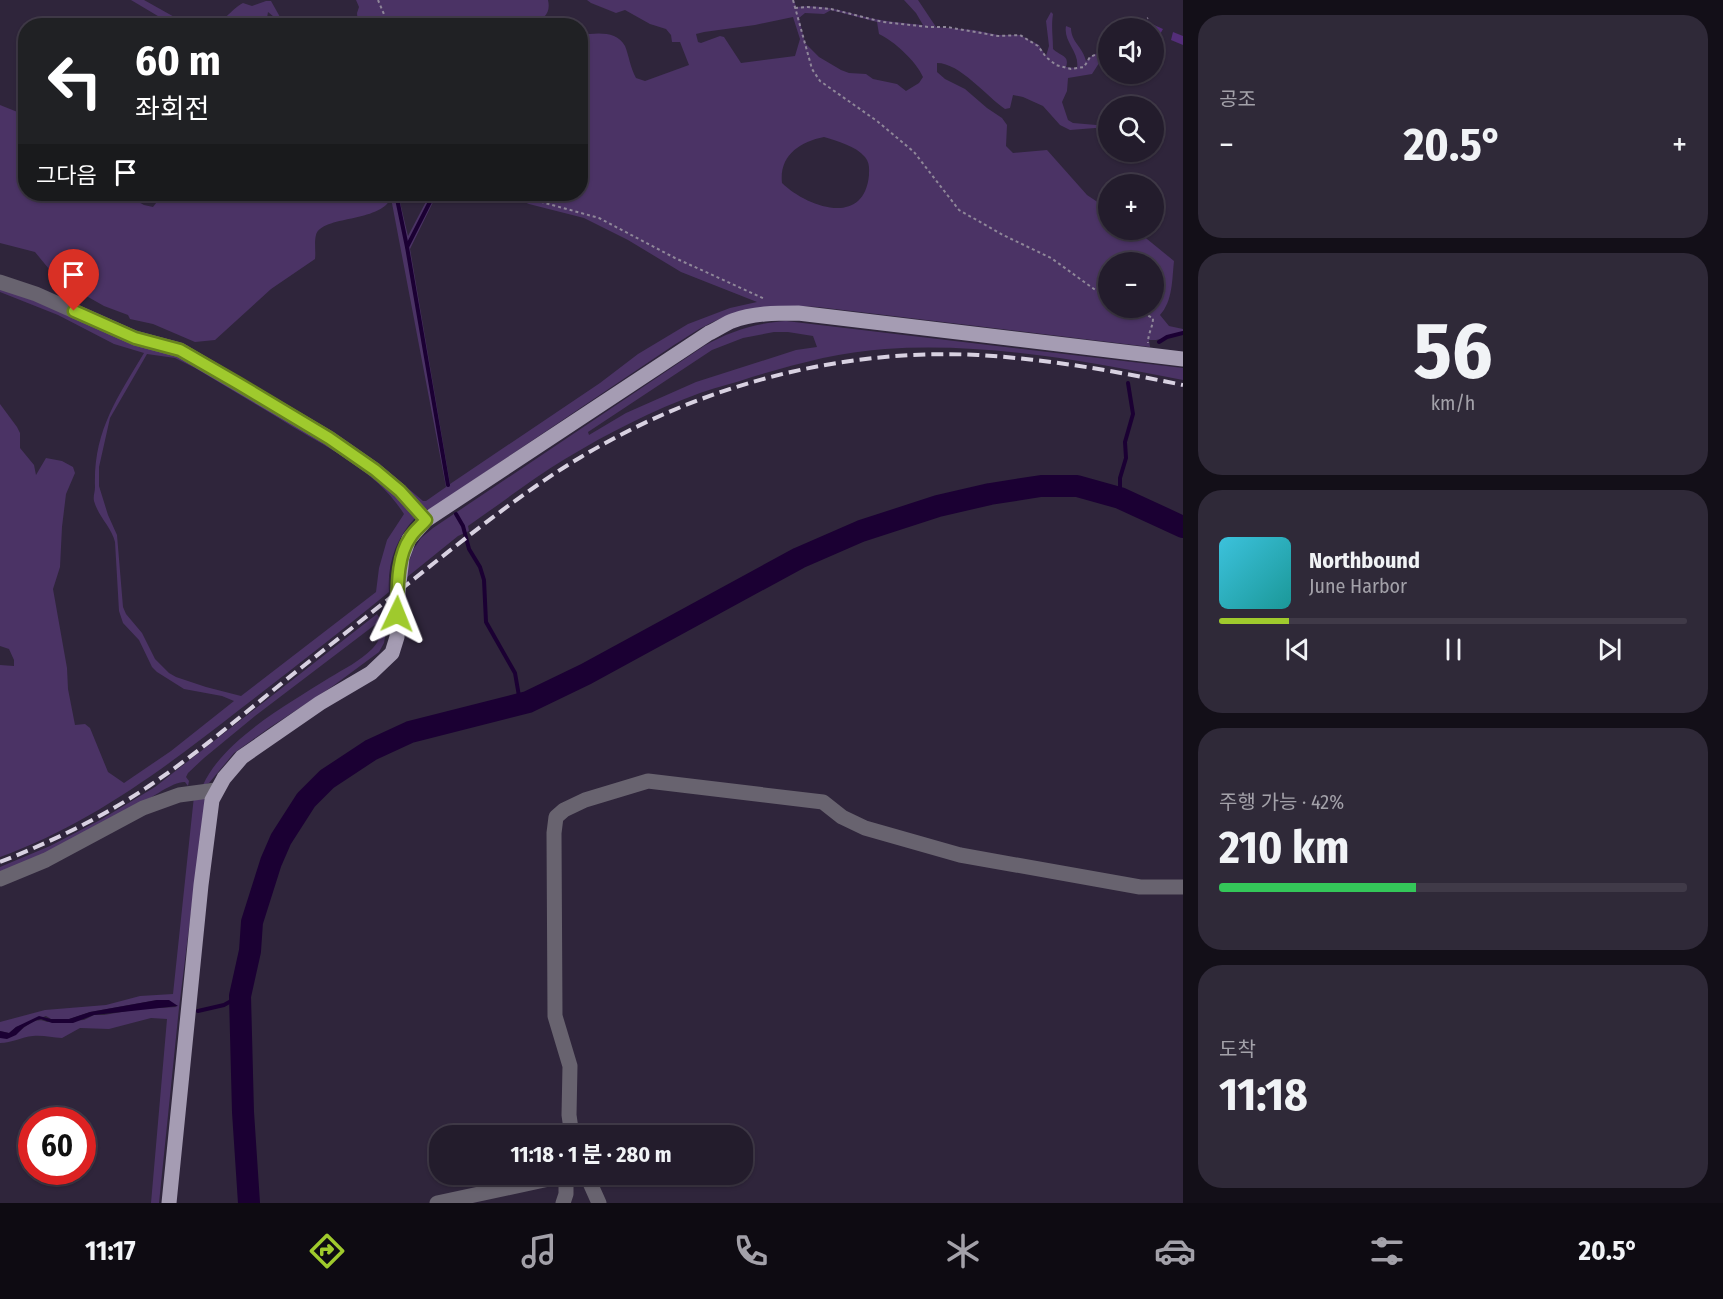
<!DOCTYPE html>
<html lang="ko">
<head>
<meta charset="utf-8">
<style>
	body { margin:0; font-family:"Fira Sans Condensed","Noto Sans KR",sans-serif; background:#2f2938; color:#f1f3f6; height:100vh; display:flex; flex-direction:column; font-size:22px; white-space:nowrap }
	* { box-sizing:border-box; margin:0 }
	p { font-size:20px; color:#a3a1a9 }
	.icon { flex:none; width:33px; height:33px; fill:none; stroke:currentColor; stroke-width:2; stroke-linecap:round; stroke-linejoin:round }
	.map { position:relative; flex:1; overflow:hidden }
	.side { display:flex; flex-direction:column; gap:15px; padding:15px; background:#130f18; width:540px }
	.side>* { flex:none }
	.top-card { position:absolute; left:18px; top:18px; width:570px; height:183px; border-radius:24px; box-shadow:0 2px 4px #0004,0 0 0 2px #403a48; background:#202124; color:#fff; overflow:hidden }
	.tools { position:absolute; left:1098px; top:18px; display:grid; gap:12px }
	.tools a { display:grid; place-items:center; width:66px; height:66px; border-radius:50%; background:#231c2c; box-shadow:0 2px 4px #0004,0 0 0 2px #403a48; font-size:30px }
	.speed { position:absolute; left:18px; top:1107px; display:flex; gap:12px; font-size:30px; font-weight:700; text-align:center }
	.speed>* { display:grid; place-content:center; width:78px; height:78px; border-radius:50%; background:#231c2c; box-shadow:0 2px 4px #0004,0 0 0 2px #403a48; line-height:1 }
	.speed .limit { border:9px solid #d22; background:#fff; color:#111 }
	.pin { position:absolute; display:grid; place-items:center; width:51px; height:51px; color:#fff; margin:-62px -26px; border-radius:50% 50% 50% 0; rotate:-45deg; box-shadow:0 0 6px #0007 }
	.pin .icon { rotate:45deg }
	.me { position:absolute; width:66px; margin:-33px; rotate:2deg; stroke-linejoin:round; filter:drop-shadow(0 0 4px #0008) }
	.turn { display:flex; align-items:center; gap:21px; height:126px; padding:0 18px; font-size:27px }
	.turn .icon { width:78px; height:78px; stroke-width:2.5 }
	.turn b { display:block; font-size:42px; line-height:51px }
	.then { display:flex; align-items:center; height:57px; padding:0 18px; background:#0003; gap:12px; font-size:22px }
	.big { font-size:45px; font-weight:700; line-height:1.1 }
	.side .card { flex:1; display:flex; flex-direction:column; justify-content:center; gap:9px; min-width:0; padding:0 21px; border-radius:24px; background:#2f2938 }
	.side .dial { align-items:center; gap:0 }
	.dial b { font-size:78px; line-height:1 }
	.song { display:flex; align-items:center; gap:18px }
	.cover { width:72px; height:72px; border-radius:9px; background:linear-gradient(135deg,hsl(190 70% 55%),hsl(180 70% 35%)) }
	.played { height:6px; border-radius:3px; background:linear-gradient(90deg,#9fca2d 15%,#403a48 15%) }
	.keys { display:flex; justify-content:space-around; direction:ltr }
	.heat { display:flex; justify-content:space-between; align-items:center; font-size:33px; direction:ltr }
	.charge { height:9px; border-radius:4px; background:linear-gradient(90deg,#34c759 42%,#403a48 0) }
	.trip { position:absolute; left:429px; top:1125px; width:324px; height:60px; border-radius:24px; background:#231c2c; box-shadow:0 2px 4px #0004,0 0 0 2px #403a48; font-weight:700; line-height:60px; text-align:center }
	.menu { display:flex; height:96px; justify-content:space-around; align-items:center; background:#0e0b12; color:#a3a1a9 }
	.menu .icon { width:42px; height:42px }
	.menu .selected { color:#9fca2d }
	.menu b { font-size:27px; color:#f1f3f6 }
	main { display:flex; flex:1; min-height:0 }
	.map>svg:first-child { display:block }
</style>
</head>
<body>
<main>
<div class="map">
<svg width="1183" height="1203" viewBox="0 0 1183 1203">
	<rect width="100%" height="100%" fill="#2f253b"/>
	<g fill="#4b3365" fill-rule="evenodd">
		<polygon points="131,0 144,0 185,23 201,25 173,25"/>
		<path d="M356 0H548C551 13 544 18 534 25H351L358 24 357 13 359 7Z"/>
		<path d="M587 0H794L796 7C819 4 840 10 861 16 881 21 903 23 923 25L916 13 904 0H918L936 27 974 30 998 35H1020L1039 45 1046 56 1049 46 1046 21 1051 12 1053 14C1051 27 1053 36 1053 49 1060 56 1070 55 1066 67L1077 68C1080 52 1063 42 1066 26L1071 28C1071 42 1083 47 1086 61L1090 57 1108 47V55L1101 60 1092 74 1068 78 1067 91 1062 102 1068 120 1073 123 1108 126V130L1095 128 1070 130 1060 125 1043 106 1023 97 1013 95 1010 108 1005 109C986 96 960 63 937 63V72L945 79 965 89 987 108 1002 118 1007 125 1006 146 1013 153 1047 150 1087 195 1108 209V230H1136L1174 261C1172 279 1173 301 1160 315L1169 326 1183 329V333C1172 335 1161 341 1149 340L1150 347 818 307C788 305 743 308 715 321 701 327 687 337 674 345L429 510 425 509 335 435 383 467 423 501H426L446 487 391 198C380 223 322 215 316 235 314 242 316 252 315 259L271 289 215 340 195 342 153 324 130 319 128 315 104 306 74 289 49 269 35 252 0 243V105L25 115 26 194H124L144 205 153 207 163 194H398L408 236 430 194H437L410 249 450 484 600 383 638 354 688 324 730 308 757 302 681 272 628 240 584 218 529 204 504 194H580L581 35C595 33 617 30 625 46 629 56 630 67 636 78L645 81 689 65 680 42H672L671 35 666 29 650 24 625 10 616 13 591 3ZM831 10 877 22 879 34C894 41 916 61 923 77L919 83 906 91 897 84 873 79 866 74 849 73 841 70 819 57 805 43 799 18 805 13 824 14ZM793 17 800 39 795 56 741 63 724 37 720 36 701 43 698 42 696 34 704 32 755 25ZM824 137C837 141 856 146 865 157 870 163 869 169 869 175 864 228 807 207 782 183 779 156 799 142 824 137ZM1108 262H1154V308H1108Z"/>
		<path d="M266 1H271L280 17 279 21 268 12 267 18 273 25 230 24 226 17C231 12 237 6 243 3L252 6Z"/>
		<path d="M0 286 173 352 378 476 415 518C396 538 387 564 389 592 340 632 290 671 239 710 165 768 89 825 0 857V665L14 666V660L9 649 0 646V404L17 427 20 433V448L34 465 36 475 46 458 62 461 73 467 75 473 66 494 62 527 60 567 53 589 67 668 68 689 75 725 85 724 90 728 108 772 124 783 171 751 234 701 222 696 184 689 157 672 152 667 139 640 123 623 119 611 115 542C112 528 98 516 94 501 93 496 95 492 95 487 93 432 117 398 144 353L114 344 58 315 0 292ZM147 354 175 358 195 368C228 388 261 407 293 427 334 451 378 473 404 514L387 540 379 568 376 592 241 696 206 687 176 677 169 673 155 659 142 633 126 614 123 607 117 535 108 515 99 486V467L110 418Z"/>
		<path d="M786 321 1183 368V380C1085 361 985 342 885 349 840 352 795 364 752 377 735 383 717 387 700 393 653 410 608 433 565 459 532 479 500 504 468 526L469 531 458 536 406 578 407 568 413 550 421 538 433 528 704 346C730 331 756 323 786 321ZM774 332H788L813 336 817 347 796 350 696 382 626 413 589 435 588 432 712 350 743 338Z"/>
		<path d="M377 614 382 622 388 619 384 643 379 652 333 686 269 728 234 753 209 783 203 785C224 739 288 704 329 678 344 669 360 661 372 649 378 643 380 638 381 629L376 624 255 716 204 758 188 773 186 777 189 781 188 786 185 782C174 781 151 798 141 804 97 831 46 852 0 874V867L50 846 102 819 155 787Z"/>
		<path d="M194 796 203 798 205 800 179 1008 159 1203H151L167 1019 151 1018 109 1029 80 1028 62 1038C52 1038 44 1035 33 1036 21 1037 12 1043 0 1043V1038C20 1040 29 1013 47 1022L84 1020 94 1015H104L139 1009 177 1007 164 1000H157L90 1012 69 1019H51L46 1016 16 1027 9 1033 0 1031V1022L45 1010 106 1005 140 996 173 994Z"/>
	</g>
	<polygon fill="#1b0033" points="157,1000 169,1000 178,1006 94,1015 73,1023 52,1023 41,1019 37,1020 24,1027 16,1035 7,1039 0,1038 0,1031 9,1033 16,1027 39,1016 51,1019 69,1019 90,1012"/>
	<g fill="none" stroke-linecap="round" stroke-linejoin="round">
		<g stroke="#1b0033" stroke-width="4">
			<polyline points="396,194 407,247 448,485"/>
			<polyline points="407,247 434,194"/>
			<polyline points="1159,342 1167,337 1183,333"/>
			<polyline points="1120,498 1120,478 1126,458 1125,442 1133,414 1128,383"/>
			<polyline points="456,514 463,526 469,549 480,567 484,580 486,622 515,673 519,696 528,702"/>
			<polyline points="198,1011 224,1005 240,996"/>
		</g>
		<polyline stroke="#1b0033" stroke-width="22" points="249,1203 243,1112 240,996 250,951 252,922 271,862 281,839 306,800 327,779 371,750 410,732 528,702 586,674 799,558 861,531 938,506 990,494 1041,486 1077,486 1120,498 1183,527"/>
	</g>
	<g fill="#542e79">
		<polygon points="1145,21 1163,29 1159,36 1154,33 1154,28 1142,28"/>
		<polygon points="1173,32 1183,36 1183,45 1171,40"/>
	</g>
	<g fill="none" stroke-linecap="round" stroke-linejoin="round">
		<g stroke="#8f8799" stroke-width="2" stroke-dasharray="3 3" stroke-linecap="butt">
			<polyline points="378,0 389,26"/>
			<polyline points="793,0 812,69 820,81 877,121 914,152 959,210 1003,235 1051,258 1108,299"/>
			<polyline points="795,8 808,7 831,9 883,22 929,27 947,27 998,36 1020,35 1038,46 1046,57 1056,65 1071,69 1084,67 1090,57 1108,49"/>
			<polyline points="1132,28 1148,18"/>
			<polyline points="518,194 545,203 599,218 675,258 765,299"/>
			<path d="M1132 308 1153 318C1153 327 1148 333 1148 343"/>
		</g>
		<g stroke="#68636f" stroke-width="15">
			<polyline points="0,282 36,294 135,338 180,350 329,438 375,470 400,491 426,520"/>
			<polyline points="0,879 46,860 143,808 179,795 216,790"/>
			<polyline points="572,1136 569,1115 570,1066 555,1016 554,833 556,817 564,810 585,800 648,781 823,802 842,817 865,828 960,855 1140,887 1183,887"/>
			<polyline points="586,1174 599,1203"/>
			<polyline points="437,1203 572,1174"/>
			<polyline points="563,1203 566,1194 566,1176"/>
		</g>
		<path stroke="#a59cb3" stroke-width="15" d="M169 1203 201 885 212 800 224 778 242 757 320 703 371 673 392 653 397 637 398 592 402 558 409 539 426 520 709 333C716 330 728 322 732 321 753 313 776 313 798 313L1183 359"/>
		<path stroke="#d8d1e1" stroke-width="4" stroke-dasharray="12 6" stroke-linecap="butt" d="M0 862C51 842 103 817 149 786 201 751 248 710 297 671 343 635 389 599 434 563 481 526 529 488 581 457 699 386 839 348 978 355 1047 359 1115 371 1183 385"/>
	</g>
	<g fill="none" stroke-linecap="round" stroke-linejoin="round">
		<g stroke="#67831d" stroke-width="15">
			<path id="route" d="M74 311 135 338 180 350 239 384 329 438 375 470 400 491 426 520C421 526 414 531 410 538 396 558 398 591 397 614"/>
		</g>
		<use href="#route" stroke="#9fca2d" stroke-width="10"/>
	</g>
</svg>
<div class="tools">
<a><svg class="icon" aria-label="sound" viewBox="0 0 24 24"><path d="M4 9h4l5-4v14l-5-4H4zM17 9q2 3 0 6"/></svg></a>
<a><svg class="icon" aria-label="search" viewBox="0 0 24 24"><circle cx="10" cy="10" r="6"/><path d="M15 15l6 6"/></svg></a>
<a>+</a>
<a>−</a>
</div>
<div class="speed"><div class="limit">60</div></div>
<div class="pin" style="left:74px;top:311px;background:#d93025"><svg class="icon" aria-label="arrive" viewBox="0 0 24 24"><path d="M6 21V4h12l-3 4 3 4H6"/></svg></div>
<svg class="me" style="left:397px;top:614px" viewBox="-20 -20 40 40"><path d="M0-17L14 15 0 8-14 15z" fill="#9fca2d" stroke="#fff" stroke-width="4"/></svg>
<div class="trip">11:18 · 1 분 · 280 m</div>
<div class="top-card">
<div class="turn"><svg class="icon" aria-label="left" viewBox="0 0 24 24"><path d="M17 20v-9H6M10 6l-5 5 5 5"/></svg><div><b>60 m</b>좌회전</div></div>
<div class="then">그다음<svg class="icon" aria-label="arrive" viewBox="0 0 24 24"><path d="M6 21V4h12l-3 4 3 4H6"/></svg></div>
</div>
</div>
<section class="side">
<div class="card"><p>공조</p>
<div class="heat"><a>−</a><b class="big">20.5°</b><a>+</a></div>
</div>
<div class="card dial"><b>56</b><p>km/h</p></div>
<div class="card">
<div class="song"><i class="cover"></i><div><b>Northbound</b><p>June Harbor</p></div></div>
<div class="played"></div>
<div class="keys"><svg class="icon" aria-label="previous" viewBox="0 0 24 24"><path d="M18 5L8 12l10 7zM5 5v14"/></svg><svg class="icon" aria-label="pause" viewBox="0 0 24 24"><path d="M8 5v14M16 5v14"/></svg><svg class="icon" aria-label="next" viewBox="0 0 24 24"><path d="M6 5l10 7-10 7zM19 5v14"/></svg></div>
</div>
<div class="card"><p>주행 가능 · 42%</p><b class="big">210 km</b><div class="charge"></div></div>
<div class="card"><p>도착</p><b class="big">11:18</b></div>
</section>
</main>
<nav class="menu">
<b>11:17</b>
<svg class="icon selected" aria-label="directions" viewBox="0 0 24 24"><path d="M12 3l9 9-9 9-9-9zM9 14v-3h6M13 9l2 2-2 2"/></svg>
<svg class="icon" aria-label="music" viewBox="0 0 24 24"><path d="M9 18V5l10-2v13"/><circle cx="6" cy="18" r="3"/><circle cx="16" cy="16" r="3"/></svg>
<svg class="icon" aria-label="phone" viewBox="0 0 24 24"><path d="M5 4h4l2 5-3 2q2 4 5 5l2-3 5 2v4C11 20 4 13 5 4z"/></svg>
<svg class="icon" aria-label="climate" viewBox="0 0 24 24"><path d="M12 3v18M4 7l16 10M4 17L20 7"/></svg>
<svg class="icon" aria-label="car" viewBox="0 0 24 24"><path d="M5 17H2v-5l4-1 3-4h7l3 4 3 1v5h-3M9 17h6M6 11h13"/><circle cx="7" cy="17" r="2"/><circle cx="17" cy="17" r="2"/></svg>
<svg class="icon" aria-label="filters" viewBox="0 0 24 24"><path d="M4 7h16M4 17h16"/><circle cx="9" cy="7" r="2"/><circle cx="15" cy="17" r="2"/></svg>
<b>20.5°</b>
</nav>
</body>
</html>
